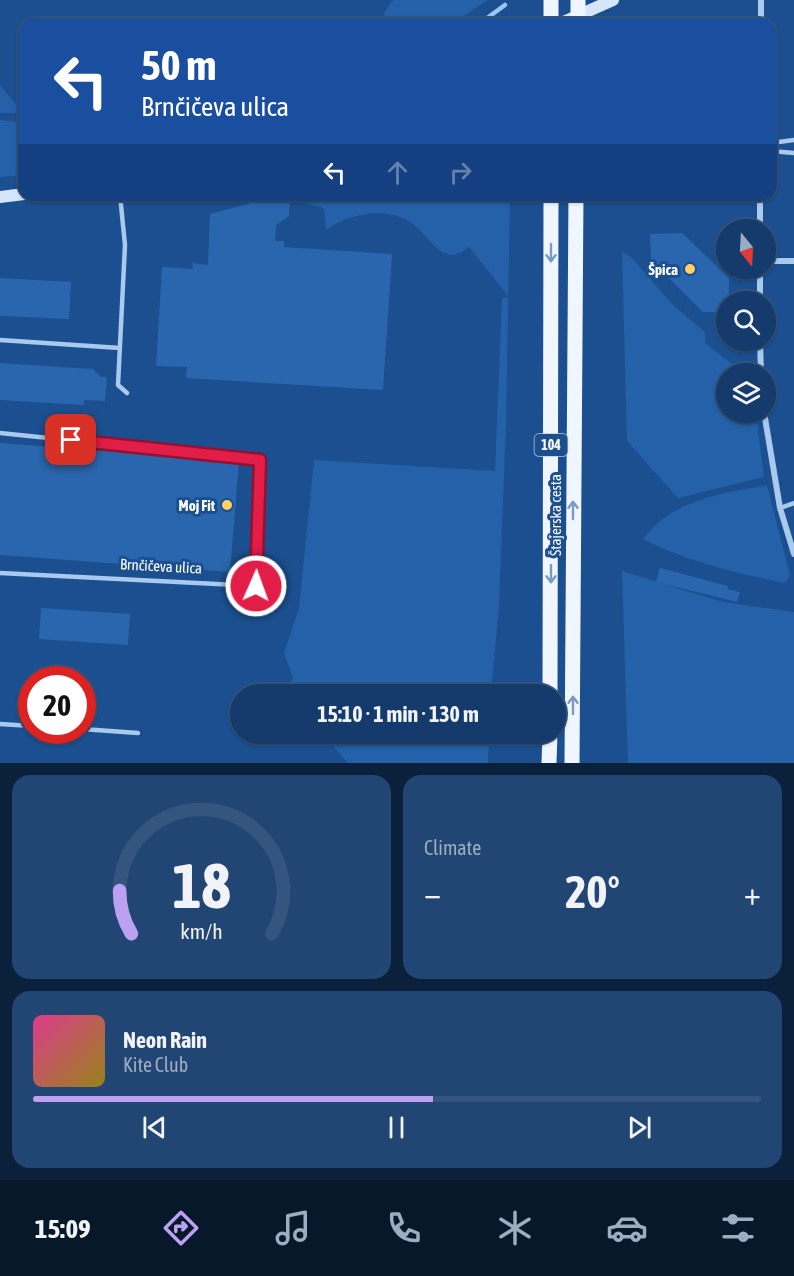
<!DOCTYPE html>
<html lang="en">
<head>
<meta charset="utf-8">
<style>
	body { margin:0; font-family:"Asap Condensed",sans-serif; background:#214673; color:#f1f3f6; height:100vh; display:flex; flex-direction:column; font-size:22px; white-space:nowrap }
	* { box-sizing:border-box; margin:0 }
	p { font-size:20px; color:#9dadc1 }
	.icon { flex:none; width:33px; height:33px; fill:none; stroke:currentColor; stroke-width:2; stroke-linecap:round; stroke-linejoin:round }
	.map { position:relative; height:763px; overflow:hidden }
	.details { display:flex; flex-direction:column; gap:12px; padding:12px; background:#0b203b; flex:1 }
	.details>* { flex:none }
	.hud { position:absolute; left:18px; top:18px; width:759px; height:183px; border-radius:18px; box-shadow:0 2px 4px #0004,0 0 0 2px #33557e; background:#1a4fa0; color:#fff; overflow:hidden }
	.needle { width:39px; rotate:162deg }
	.controls { position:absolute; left:716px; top:219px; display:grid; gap:12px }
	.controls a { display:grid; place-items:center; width:60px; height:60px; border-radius:50%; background:#143b6b; box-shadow:0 2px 4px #0004,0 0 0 2px #33557e; font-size:30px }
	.speed { position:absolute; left:18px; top:666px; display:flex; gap:12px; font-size:30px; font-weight:700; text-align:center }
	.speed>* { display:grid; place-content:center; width:78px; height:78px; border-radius:50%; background:#143b6b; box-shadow:0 2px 4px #0004,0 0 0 2px #33557e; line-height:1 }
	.speed .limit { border:9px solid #d22; background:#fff; color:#111 }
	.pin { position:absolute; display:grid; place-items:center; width:51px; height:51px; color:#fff; margin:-26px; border-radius:12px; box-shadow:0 3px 9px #0006 }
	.me { position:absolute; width:66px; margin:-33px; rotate:2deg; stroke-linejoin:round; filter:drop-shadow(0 0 4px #0008) }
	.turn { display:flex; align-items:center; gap:21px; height:126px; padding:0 24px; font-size:27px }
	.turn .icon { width:78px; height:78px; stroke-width:2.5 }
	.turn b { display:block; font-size:42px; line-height:51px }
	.lanes { display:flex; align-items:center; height:57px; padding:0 24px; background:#0003; justify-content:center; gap:30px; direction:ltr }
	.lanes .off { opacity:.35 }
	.big { font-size:45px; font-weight:700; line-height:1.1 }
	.details .widget { flex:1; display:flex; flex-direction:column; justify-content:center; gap:9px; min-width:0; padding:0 21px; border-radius:18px; background:#214673 }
	.details .dial { align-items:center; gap:0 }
	.dial svg { height:156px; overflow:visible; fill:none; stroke:#33557e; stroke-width:7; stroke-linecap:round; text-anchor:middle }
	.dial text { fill:#f1f3f6; stroke:none }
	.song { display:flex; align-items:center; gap:18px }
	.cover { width:72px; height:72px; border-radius:9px; background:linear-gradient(135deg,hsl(330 70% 55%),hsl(50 70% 35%)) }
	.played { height:6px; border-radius:3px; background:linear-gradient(90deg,#bca0f2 55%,#33557e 55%) }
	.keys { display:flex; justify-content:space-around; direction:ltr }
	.heat { display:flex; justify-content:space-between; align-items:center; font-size:33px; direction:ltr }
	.details .tiles { flex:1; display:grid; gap:12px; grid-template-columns:1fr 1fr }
	.widget:last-child { grid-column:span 2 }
	.trip { position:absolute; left:230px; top:684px; width:336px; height:60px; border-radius:30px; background:#143b6b; box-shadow:0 2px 4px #0004,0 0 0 2px #33557e; font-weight:700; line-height:60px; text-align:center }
	.tab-bar { display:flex; height:96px; justify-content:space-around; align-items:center; background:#08182b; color:#9dadc1 }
	.tab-bar .icon { width:42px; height:42px }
	.tab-bar .current { color:#bca0f2 }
	.tab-bar b { font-size:27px; color:#f1f3f6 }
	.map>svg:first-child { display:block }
</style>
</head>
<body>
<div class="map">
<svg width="794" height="763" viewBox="0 0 794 763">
	<rect width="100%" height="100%" fill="#1b4f8f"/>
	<g fill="#2461a8">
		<polygon points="393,0 488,0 451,24 386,24 384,13"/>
		<polygon points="0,85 23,113 0,113"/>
		<polygon points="0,120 24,123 24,175 0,177"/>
		<path d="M302 195H510L506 426 499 605 491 694H292L288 689 293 678 284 653 299 608 314 460 495 471 502 298 509 297 469 247C442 270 431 236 410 222 386 206 347 214 326 230L324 208 303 203Z"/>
		<polygon points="622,252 631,257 673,305 705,332 705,343 744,373 726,374 726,412 756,413 764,477 678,498 627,441"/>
		<path d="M767 485 790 575 785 583C736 573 687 562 643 539 673 499 721 494 767 485Z"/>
		<polygon points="622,571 723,602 794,612 794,763 628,763"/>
		<polygon points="322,734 489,734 488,763 348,763"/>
	</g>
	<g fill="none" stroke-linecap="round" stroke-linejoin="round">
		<polyline stroke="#9cc4f0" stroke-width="4.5" points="479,24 505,5"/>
	</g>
	<g fill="#2a66ad">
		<polygon points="283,195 290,195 289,216 276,225 275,241 284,241 284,247 392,254 383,390 186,378 187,367 156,366 162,267 193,269 192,263 208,265 210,214"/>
		<polygon points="682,233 729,278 729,302 726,302 726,312 703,312 651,260 650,234"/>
		<polygon points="0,278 71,282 69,319 0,316"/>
		<polygon points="0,363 93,369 101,377 107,377 105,401 84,400 84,405 0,400"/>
		<polygon points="0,443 239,461 230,572 0,555"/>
		<polygon points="660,568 728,586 727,589 740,592 737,602 656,582"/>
		<polygon points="41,608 130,614 128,645 39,639"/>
	</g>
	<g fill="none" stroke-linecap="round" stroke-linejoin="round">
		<g stroke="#a9c9ee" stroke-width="4.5">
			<polyline points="771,143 794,140"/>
			<polyline points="771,151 794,153"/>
			<polyline points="120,195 125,245 118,385 127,393"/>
			<polyline points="0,340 120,348"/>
			<polyline points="0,433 260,460 256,586 0,573"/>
			<polyline points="780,508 794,503"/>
			<polyline points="0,724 32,726"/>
			<polyline points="82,729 138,733"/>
		</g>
		<g stroke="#a9c9ee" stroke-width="6">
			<polyline points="761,24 761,0"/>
			<polyline points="760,230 760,195"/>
			<polyline points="765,261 794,261"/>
			<polyline points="760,268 760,302"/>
			<polyline points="760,340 761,374"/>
			<polyline points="764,412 780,508 794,554"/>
		</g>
		<g stroke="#d6e6fa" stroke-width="12">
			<polyline points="559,24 613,0"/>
			<polyline points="0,197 24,194"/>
		</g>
		<g stroke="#f0f6ff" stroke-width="15">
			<polyline points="551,24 551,0"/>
			<polyline points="578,24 578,0"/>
			<polyline points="550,694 551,195"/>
			<polyline points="549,763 550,734"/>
			<polyline points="572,763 576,195"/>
		</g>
	</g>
	<defs><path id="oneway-shaft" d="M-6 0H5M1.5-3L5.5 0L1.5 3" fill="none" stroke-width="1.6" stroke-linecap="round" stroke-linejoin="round" transform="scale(1.5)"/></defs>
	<g stroke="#7b9ac1">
		<use href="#oneway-shaft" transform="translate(551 253) rotate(90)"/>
		<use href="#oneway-shaft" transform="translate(573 510) rotate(-90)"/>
		<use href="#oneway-shaft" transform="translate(551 574) rotate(90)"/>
		<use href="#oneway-shaft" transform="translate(573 705) rotate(-90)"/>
	</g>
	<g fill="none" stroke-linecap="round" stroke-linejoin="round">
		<g stroke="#92132f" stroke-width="15">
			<polyline id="route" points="71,440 260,460 256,586"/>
		</g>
		<use href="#route" stroke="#e11d48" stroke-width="10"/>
	</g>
	<g fill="#ffd166" stroke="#1b4f8f" stroke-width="2">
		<circle cx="690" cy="269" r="6"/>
		<circle cx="227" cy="505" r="6"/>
	</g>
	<g text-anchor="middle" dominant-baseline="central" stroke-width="6" stroke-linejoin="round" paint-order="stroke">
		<rect fill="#1b4f8f" stroke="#bbcadd" stroke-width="1.5" x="534.5" y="434" width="33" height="22" rx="4.5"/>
		<g font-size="14" font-weight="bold" fill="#fff">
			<text x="551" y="445">104</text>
		</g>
		<g font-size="15" font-weight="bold" fill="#fff" stroke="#1b4f8f" text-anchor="end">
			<text x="678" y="269">Špica</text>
			<text x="215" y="505">Moj Fit</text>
		</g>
		<g font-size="15" fill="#fff" stroke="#1b4f8f">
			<text transform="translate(555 515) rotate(-90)">Štajerska cesta</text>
			<text transform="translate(161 566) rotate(3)">Brnčičeva ulica</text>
		</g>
	</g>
</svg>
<div class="controls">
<a><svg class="needle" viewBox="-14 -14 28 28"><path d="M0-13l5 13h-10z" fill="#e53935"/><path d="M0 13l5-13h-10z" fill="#9dadc1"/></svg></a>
<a><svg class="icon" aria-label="search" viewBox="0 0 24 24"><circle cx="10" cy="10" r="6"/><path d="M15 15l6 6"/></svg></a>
<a><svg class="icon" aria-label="layers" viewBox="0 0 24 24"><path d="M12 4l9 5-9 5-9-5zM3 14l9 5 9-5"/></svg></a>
</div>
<div class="speed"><div class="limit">20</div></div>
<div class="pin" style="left:71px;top:440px;background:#d93025"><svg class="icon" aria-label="arrive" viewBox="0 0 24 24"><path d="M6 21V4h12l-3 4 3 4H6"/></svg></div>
<svg class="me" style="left:256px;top:586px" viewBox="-20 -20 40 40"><circle r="17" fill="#e11d48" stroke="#fff" stroke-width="3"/><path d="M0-11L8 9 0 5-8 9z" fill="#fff"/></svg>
<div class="trip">15:10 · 1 min · 130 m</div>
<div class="hud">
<div class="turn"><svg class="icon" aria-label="left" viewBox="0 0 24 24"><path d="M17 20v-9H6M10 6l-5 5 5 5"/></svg><div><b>50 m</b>Brnčičeva ulica</div></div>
<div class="lanes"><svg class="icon" aria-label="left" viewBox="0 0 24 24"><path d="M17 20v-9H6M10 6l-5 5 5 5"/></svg><svg class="icon off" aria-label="ahead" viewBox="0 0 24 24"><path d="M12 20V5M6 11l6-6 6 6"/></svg><svg class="icon off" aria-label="right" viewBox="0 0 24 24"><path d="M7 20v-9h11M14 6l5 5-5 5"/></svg></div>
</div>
</div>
<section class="details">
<div class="tiles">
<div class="widget dial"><svg viewBox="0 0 100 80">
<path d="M14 69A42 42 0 1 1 86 69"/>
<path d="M14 69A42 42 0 0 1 8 47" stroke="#bca0f2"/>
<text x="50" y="56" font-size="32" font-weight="700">18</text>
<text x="50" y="72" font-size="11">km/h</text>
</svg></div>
<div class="widget"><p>Climate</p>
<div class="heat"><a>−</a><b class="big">20°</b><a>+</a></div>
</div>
<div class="widget">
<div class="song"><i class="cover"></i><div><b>Neon Rain</b><p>Kite Club</p></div></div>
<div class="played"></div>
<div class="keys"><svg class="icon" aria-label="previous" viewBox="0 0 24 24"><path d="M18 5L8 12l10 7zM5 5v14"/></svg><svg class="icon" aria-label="pause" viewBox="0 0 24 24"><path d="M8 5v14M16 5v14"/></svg><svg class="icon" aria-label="next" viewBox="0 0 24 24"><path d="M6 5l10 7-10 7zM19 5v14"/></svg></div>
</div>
</div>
</section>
<nav class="tab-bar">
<b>15:09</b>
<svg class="icon current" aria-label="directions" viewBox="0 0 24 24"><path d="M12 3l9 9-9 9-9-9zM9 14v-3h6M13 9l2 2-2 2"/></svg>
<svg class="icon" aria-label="music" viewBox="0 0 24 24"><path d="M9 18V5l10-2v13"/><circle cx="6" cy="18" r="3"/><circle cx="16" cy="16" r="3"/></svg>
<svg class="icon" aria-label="phone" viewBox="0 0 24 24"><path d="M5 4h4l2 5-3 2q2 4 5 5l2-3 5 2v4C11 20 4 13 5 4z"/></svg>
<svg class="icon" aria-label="climate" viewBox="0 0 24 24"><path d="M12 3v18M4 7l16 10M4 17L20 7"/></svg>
<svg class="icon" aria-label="car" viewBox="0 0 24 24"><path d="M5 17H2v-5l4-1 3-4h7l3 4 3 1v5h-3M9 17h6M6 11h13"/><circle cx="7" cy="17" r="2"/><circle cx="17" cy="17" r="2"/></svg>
<svg class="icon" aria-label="filters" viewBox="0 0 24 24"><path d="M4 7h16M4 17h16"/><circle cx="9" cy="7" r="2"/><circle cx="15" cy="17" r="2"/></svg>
</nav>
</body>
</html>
